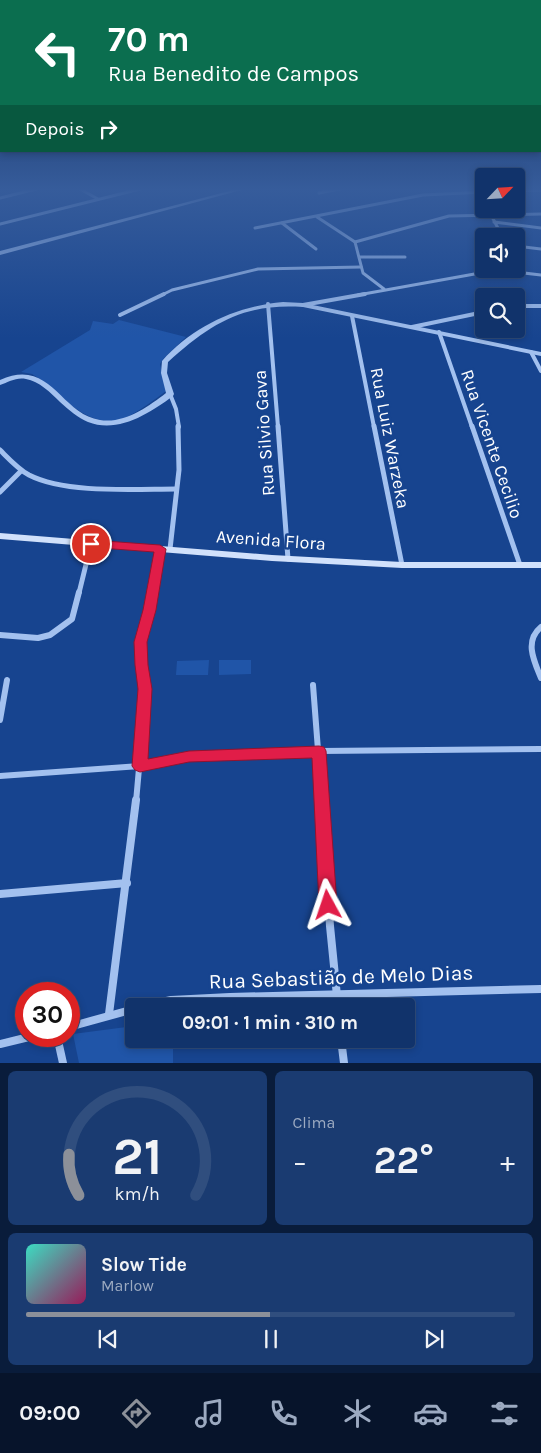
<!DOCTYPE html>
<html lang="pt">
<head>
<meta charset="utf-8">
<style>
	body { margin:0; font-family:Karla,sans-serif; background:#1a3b71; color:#f1f3f6; height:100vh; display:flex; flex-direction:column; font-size:19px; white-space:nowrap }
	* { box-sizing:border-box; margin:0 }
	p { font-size:16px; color:#9caac1 }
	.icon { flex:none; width:28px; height:28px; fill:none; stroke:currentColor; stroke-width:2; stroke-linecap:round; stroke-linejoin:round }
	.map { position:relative; height:1063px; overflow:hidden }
	.side { display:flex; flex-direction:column; gap:8px; padding:8px; background:#091c3b; flex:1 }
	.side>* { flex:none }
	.top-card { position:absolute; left:0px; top:0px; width:541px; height:152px; box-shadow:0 2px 8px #0003,0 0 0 1px #304e7e; background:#0b6e4f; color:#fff; overflow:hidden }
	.needle { width:32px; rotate:65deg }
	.tools { position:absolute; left:475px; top:168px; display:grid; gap:10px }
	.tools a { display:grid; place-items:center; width:50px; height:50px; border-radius:5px; background:#11336b; box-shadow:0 2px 8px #0003,0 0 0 1px #304e7e; font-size:25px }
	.speed { position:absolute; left:15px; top:982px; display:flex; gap:10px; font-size:25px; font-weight:700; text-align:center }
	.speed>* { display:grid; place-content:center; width:65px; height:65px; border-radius:50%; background:#11336b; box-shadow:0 2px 8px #0003,0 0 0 1px #304e7e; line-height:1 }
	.speed .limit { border:8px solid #d22; background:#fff; color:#111 }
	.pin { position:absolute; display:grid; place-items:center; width:42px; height:42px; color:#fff; margin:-21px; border:2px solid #fff; border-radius:50%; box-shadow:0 1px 5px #0007 }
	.me { position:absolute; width:55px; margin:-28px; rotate:355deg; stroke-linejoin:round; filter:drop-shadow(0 0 4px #0008) }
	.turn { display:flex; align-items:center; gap:18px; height:105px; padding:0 25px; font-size:22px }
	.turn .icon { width:65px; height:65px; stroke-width:2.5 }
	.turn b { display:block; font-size:35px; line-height:42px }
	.then { display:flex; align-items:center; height:48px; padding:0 25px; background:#0003; gap:10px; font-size:19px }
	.big { font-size:38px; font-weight:700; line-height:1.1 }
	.side .tile { flex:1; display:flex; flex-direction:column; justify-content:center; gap:8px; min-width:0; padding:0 18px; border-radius:8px; background:#1a3b71 }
	.side .dial { align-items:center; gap:0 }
	.dial svg { height:130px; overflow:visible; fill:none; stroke:#304e7e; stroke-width:7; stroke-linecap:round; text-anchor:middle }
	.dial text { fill:#f1f3f6; stroke:none }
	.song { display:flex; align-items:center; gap:15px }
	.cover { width:60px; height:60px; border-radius:8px; background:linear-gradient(135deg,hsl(170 70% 55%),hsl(330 70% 35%)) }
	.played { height:5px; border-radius:2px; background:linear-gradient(90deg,#8c9099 50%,#304e7e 50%) }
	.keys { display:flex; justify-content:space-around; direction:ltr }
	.heat { display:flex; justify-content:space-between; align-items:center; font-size:28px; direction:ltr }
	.side .tiles { flex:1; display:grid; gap:8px; grid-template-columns:1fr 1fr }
	.tile:last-child { grid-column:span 2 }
	.trip { position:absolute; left:125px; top:998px; width:290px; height:50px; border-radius:5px; background:#11336b; box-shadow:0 2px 8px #0003,0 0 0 1px #304e7e; font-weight:700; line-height:50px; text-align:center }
	.tabs { display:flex; height:80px; justify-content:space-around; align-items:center; background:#07142b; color:#9caac1 }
	.tabs .icon { width:35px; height:35px }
	.tabs .selected { color:#8c9099 }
	.tabs b { font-size:22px; color:#f1f3f6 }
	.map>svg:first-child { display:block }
</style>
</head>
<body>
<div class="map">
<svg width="541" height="1063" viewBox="0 0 541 1063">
	<rect width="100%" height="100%" fill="#17448f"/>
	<g fill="#2055a8">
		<path d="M119 320 186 337 164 358 160 364 166 391C154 400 141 410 127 417 94 433 63 398 40 379L32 374 21 372 90 330 93 321 113 324Z"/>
		<polygon points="209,660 208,675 176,675 177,661"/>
		<polygon points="219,660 251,660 251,674 219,675"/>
		<polygon points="134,1026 134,1039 173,1039 173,1063 79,1063 73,1034"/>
	</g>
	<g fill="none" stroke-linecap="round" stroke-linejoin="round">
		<g stroke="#a3c1ef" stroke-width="3">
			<polyline points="80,189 98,199"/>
			<polyline points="516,191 541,190"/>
			<polyline points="480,192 484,200"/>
			<polyline points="319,193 340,189"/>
			<polyline points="0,198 36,189"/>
			<polyline points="488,209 502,236"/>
			<polyline points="317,217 355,242 363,273 384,289"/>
			<polyline points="494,222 541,228"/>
			<polyline points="282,223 316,249"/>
			<polyline points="0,224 140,189"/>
			<polyline points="255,228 423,195 484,192"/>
			<polyline points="355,242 449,216 541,214"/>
			<polyline points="516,246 541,249"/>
			<polyline points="360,257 405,257"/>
			<polyline points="162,295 172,290 258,269 361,267"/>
			<polyline points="358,295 480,273 507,271 541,275"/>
		</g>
		<g stroke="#a3c1ef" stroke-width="4">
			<polyline points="268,304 278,427"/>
			<polyline points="303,305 365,294"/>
			<polyline points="516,306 541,306"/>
			<polyline points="120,315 164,294"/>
			<polyline points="352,316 374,427"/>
			<polyline points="412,327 484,312"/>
			<polyline points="439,332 472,427"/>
			<polyline points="531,352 541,371"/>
			<polyline points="170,394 176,409 179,427"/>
		</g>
		<g stroke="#a3c1ef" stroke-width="5">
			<polyline points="278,426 288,559"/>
			<polyline points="374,426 402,565"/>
			<polyline points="472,426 520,565"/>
			<path d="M0 450C9 459 18 469 29 475 66 494 135 489 176 489"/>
			<polyline points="0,492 21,471"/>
			<polyline points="170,549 179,470 178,426"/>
			<polyline points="79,593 91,544"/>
			<polyline points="153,593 160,549"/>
		</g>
		<g stroke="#a3c1ef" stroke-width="6">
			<path d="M541 627C524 641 534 661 541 678"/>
			<polyline points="0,635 38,638 50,635 72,619 79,592"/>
			<polyline points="313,685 322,802"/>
			<polyline points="0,720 7,680"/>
			<polyline points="0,776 140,766 189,756 319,751 541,749"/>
			<polyline points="136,802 145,701 141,642 153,592"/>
		</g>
		<g stroke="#a3c1ef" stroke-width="8">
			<polyline points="322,800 330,926 338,1006"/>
			<polyline points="0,894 127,883"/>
			<polyline points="144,1006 171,1000 230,997 541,989"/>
			<polyline points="109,1014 136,800"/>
			<polyline points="69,1027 134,1009"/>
			<polyline points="57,1036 63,1063"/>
			<polyline points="341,1039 344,1063"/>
			<polyline points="0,1044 33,1036"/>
		</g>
		<g fill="#a3c1ef" fill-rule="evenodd">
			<polygon points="237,189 245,189 0,255 0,251"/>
			<path d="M283 302 303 303 541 352V356L303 307C244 303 211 323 168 362L167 373 174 394 173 396C150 413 118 434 88 422 78 418 69 410 60 402 51 393 39 381 26 379 16 377 9 382 0 385V380C51 357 60 414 100 420 124 424 148 407 166 393L161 373 162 361C193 326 237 306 283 302Z"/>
		</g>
		<polygon fill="#d1e1fb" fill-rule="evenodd" points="0,533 272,555 402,562 541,562 541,568 402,568 272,561 0,539"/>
	</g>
	<linearGradient id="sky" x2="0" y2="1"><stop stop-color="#0d254f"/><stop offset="0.56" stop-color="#365c9b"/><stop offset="1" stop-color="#365c9b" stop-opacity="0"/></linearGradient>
	<rect width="541" height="338" fill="url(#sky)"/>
	<polygon fill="#e11d48" stroke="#92132f" points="91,540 160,545 166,549 156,610 147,642 148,665 152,689 148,759 189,751 319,746 324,747 326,751 337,905 334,910 328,913 322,910 319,905 312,758 189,762 140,772 135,770 132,766 138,689 135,665 134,642 143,610 154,552 87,547 85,544 87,541"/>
	<g text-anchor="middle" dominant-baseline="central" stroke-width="5" stroke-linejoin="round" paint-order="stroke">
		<g font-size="18" fill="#fff" stroke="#17448f">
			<text transform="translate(264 433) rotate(-94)">Rua Silvio Gava</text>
			<text transform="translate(390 438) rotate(79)">Rua Luiz Warzeka</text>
			<text transform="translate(492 444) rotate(71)">Rua Vicente Cecilio</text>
			<text transform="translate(271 540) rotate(4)">Avenida Flora</text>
		</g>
		<g font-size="21" fill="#fff" stroke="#17448f">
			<text transform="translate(341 977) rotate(-2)">Rua Sebastião de Melo Dias</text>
		</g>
	</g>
</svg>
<div class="tools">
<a><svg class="needle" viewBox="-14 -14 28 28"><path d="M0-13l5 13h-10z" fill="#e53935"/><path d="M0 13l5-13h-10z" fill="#9caac1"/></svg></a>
<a><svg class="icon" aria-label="sound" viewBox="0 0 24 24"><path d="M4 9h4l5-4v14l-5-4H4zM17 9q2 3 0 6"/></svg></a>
<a><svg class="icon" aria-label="search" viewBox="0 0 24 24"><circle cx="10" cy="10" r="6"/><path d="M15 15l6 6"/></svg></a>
</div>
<div class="speed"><div class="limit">30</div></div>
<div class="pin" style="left:91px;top:544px;background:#d93025"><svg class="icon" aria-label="arrive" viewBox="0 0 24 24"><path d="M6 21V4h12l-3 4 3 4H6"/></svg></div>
<svg class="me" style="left:328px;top:905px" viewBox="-20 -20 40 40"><path d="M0-17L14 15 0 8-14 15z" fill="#e11d48" stroke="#fff" stroke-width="4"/></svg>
<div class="trip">09:01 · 1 min · 310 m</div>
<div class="top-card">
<div class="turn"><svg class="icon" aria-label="left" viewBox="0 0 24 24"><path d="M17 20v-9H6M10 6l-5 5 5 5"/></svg><div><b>70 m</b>Rua Benedito de Campos</div></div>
<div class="then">Depois<svg class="icon" aria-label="right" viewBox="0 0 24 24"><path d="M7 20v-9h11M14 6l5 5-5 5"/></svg></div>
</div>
</div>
<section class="side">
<div class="tiles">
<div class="tile dial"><svg viewBox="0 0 100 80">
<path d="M14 69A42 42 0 1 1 86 69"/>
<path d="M14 69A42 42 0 0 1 8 44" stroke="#8c9099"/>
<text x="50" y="56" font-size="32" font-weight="700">21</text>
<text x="50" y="72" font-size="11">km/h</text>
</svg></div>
<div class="tile"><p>Clima</p>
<div class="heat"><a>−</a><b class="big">22°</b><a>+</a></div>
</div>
<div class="tile">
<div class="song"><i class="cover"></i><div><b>Slow Tide</b><p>Marlow</p></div></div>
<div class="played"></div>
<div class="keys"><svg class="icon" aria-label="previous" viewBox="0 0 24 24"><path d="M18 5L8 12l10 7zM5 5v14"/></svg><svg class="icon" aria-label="pause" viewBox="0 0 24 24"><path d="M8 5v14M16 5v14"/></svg><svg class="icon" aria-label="next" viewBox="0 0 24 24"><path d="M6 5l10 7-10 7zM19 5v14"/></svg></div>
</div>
</div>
</section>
<nav class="tabs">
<b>09:00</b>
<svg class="icon selected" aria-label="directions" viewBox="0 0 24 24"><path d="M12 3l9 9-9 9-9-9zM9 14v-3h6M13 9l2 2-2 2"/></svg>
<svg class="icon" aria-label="music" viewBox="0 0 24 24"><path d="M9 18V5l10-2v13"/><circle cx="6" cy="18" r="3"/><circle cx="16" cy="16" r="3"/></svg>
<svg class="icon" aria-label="phone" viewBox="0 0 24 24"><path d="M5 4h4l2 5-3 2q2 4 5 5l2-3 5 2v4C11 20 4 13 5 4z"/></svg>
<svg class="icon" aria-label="climate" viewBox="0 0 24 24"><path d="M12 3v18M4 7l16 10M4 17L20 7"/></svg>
<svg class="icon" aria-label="car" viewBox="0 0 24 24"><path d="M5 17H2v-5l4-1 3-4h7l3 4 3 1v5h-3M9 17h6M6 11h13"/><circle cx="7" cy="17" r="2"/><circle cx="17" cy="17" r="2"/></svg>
<svg class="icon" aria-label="filters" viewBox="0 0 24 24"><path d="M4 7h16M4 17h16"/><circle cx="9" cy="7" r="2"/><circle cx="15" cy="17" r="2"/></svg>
</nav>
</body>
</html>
